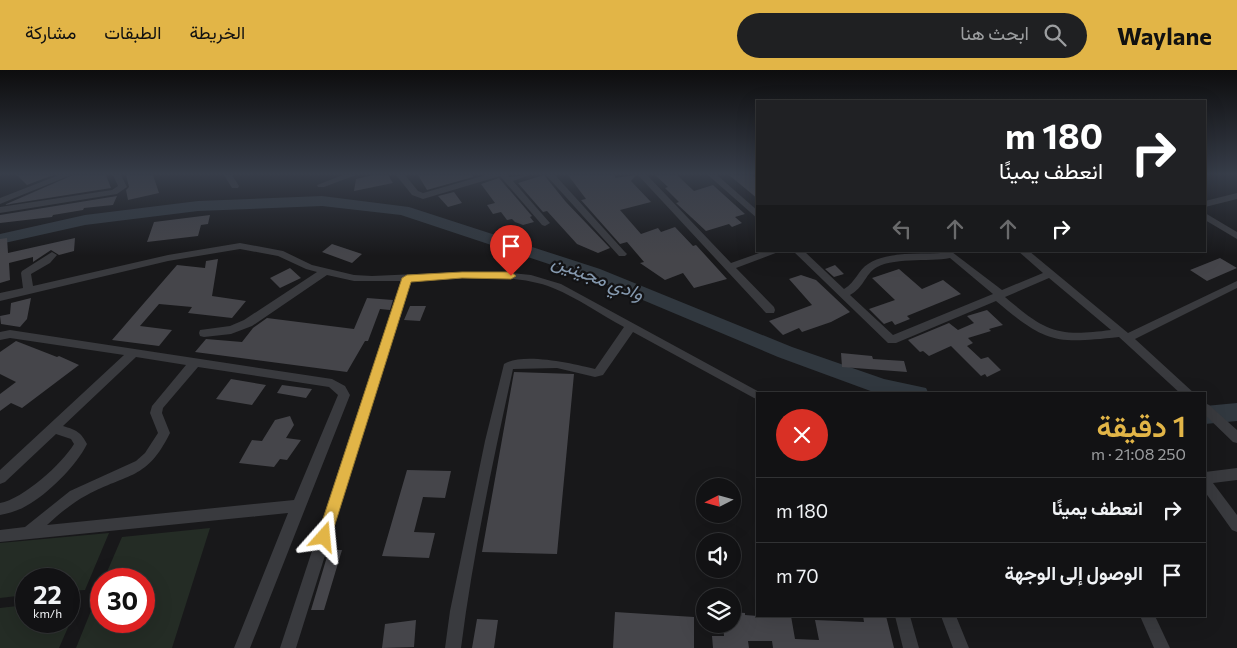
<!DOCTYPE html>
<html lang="ar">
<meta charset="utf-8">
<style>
body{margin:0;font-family:Commissioner,Vazirmatn,sans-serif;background:#1f2022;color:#f1f3f6;direction:rtl;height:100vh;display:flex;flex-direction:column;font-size:19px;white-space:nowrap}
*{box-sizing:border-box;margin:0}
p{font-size:16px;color:#9c9ea0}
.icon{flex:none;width:28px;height:28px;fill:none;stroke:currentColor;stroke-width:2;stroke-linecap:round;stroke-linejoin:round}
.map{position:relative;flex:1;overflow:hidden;direction:ltr}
.sheet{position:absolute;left:756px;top:322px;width:450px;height:225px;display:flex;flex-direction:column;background:#121214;border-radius:0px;box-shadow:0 5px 20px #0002,0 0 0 1px #313234;direction:rtl}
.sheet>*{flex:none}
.top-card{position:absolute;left:756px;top:30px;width:450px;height:152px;border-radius:0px;box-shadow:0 5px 20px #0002,0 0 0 1px #313234;direction:rtl;background:#202124;color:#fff;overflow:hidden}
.needle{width:32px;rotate:264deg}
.fabs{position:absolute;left:696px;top:408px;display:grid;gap:10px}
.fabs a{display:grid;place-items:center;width:45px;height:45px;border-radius:50%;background:#121214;box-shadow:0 5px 20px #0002,0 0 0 1px #313234;font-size:25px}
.speed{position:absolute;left:15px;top:498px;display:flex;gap:10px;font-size:25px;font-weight:700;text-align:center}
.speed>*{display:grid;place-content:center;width:65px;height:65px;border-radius:50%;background:#121214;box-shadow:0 5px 20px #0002,0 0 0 1px #313234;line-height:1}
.speed small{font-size:12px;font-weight:400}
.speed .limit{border:8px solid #d22;background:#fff;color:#111}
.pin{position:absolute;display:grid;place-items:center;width:42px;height:42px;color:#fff;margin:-51px -21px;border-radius:50% 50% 50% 0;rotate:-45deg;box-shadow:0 0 5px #0007}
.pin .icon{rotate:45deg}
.me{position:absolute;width:55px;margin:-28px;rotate:18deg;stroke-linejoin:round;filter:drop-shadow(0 0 4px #0008)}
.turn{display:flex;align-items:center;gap:18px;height:105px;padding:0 20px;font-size:22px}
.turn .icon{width:65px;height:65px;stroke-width:2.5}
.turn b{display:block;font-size:35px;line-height:42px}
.lanes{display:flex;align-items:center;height:48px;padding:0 20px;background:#0003;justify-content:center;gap:25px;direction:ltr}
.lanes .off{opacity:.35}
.round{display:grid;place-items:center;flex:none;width:52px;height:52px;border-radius:26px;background:#1f2022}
.head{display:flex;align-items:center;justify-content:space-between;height:85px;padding:0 20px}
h1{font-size:30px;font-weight:600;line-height:38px;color:#e2b547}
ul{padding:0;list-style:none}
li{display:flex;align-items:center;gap:15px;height:65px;padding:0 20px;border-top:1px solid #313234}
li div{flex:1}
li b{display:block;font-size:19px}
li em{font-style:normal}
header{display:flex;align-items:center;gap:30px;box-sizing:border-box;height:70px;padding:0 25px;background:#e2b547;color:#111}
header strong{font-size:24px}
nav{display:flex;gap:28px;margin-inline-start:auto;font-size:18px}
.search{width:350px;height:45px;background:#1f2022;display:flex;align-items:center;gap:12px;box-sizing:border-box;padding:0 18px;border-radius:28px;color:#9c9ea0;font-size:19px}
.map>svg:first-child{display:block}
</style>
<header>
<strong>Waylane</strong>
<div class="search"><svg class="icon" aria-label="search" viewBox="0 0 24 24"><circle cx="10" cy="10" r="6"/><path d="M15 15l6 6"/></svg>ابحث هنا</div>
<nav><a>الخريطة</a><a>الطبقات</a><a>مشاركة</a></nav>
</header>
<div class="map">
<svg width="1237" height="578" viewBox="0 0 1237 578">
<rect width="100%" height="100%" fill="#18181a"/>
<!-- green -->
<path fill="#242c25" d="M210 458 172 578H76L101 516V551H144V509H104L122 467Z
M109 463 85 520 69 521V509H26V525L0 528V473Z
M80 530 59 578H0V538L26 535V551H69V531Z"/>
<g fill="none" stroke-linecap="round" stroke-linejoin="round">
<!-- river -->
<path fill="#31383f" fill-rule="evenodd" d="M322 126 409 137 600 199 792 277 884 309 926 318 929 324 876 323 778 287 588 207 401 145 322 136 198 141 85 155 0 174V164L85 145 198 131Z
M1237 333V351L1205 354V336Z"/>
</g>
<!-- building -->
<path fill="#45454a" d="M17 105H53L27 115Z
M73 105H106L111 118 4 135Z
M126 105H153L159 123 128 130 126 120 129 117Z
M374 105H388L393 113 354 121 356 109Z
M418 105H473V107L427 120Z
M544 105 566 132 610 178 598 183 577 174 547 141 543 142 518 113Z
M568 105H615V108L636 105 631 111 651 132 620 140 641 164 658 158 661 162 675 157 693 176 696 175 727 209 694 218 683 203 665 210 640 193 644 192 627 172 620 174 581 130 586 129Z
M655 105H677L694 121 713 115 745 144 735 147 742 153 732 157 729 154 706 161 676 133 679 132 665 118 668 117Z
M729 105H752L758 110V129Z
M499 108 532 146 530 147 534 152 523 155 515 152 512 149 507 150 501 142 493 144 487 135 495 133 481 114Z
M454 122 462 133 448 137 438 126Z
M117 126 113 135 84 138 83 140 53 145 52 147 0 153V145Z
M210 145 208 154 201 155 198 166 147 172 154 152Z
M7 168 8 183 75 168 74 181 59 185 51 180 33 192V187L9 193 10 210 0 213V169Z
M332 174 362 184 352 193 322 182Z
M1220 188 1237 198 1207 211 1190 200Z
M218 189 212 226 246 231 232 248 188 243 192 237 159 234 140 256 172 260 159 276 112 270 177 195 205 198 206 191Z
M835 195 844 204 834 207 825 199Z
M290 198 301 208 280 218 270 208Z
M899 199 922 219 943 210 961 224 907 246 910 249 895 255 892 251 884 254 869 239 895 230 872 208Z
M801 205 816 210 850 242 831 252 802 262 799 258 783 265 769 251 812 235 789 209Z
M31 228 27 249 20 257 1 254 0 246 10 244 11 233Z
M367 228 393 230 390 240 380 239 368 271H365L347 302 195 282 206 269 242 272 253 258 267 248 354 259Z
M410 236H426L420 251 404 250Z
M987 240 1003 255 989 259 991 261 968 268 973 273 967 276 981 289 988 287 1001 300 987 307 985 304 981 306 951 276 929 286 923 281 920 282 908 270 949 253 958 260 974 253 967 246Z
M16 271 57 287 59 286 79 295 22 338 11 333 0 341V324L16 312 0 304V282Z
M841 283 872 286 873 289 904 291 907 302 842 297Z
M514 302 574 304 557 484 482 482Z
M231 309 266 315 252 335 216 329Z
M282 315 312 319 306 328 277 323Z
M290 346 294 355 286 368 301 370 287 390 280 389 274 397 239 393 252 370 262 371 275 350Z
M407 400 451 401 445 428 423 427 414 462 435 463 429 488 382 486Z
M329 480H342L324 540H311Z
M615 542 694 547V578H613Z
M732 542 745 543V545L758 546H791L795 569 819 570 815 550 864 552 863 546H886L894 578H773L772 571H748L749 578H713L712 566H724L723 554H732Z
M477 549 498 550 494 578H472Z
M416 550 414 577 382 578 385 554Z"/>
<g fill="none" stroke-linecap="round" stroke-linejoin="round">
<!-- minor -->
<path fill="#393a3e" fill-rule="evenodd" d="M59 105H71L0 134V128Z
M113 105H121L127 117 117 124 0 143V137L112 120 118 116Z
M224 105H232L239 116 238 118H232Z
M343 105H356L324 117H318L317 115Z
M396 105H405L418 121 423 123 486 105H508L509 107 529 105 513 111 550 153 545 156 542 155 500 106 423 129 412 125Z
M546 105H555L625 182 627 184 625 186H619Z
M638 105H647L731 193 765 181H781L736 198 774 237 775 240 774 243H766Z
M708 105H717L758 141V149Z
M1237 123V129L1205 137V131Z
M1205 143 1237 162V169L1205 150Z
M240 173 283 181 312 195 354 205 372 206 461 202 511 203 531 205 561 214 763 324H758V329L754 328 633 262 603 305 595 307 557 298 513 299C493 391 473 484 461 578H445L450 541 485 371 504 294C523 282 574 294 595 299L624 257C601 245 578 228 553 218 514 202 453 209 411 211L296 578H280L401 211H354L327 205 252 256 231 264 204 267 200 266 199 263 200 260 230 256 244 250 317 202 306 199 278 186 240 179 168 191 0 231V223L23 218 21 203 22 201 52 182 57 185 50 193 31 204 33 216 168 185Z
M793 181H804L844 219C856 212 858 200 868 194 891 179 926 186 952 182L1002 220 1043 203 1018 181H1029L1128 263 1237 211V218L1135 269 1195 324H1181L1119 267C1054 274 1046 273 996 231L896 273H888ZM950 188 993 224 893 265 850 225C864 217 864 207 874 199 890 187 929 192 950 188ZM1049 208 1111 260C1057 267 1046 262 1005 227Z
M10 260 332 309 345 316 350 325 250 578H234L288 443 0 472V460L25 457 70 421 136 391 145 383 158 363 150 343 152 336 186 295 136 287 63 356C76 360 81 362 87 374 77 395 47 425 26 436 18 441 9 443 0 445V433C23 429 62 394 74 374L71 369 56 364 5 412 0 414V400L124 285 10 268 0 270V262ZM198 297 329 317 338 325 294 430 47 455C59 444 72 433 87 425 128 403 147 410 170 363L162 343 163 338Z
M1205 333 1209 335 1237 360V373L1233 372 1205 345Z
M1237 398V410L1213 413 1237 445V462L1232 460 1205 422V402Z
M895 546H910L919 578H903Z
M941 546H956L969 578H953Z
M1140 546H1155L1170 578H1154Z"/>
</g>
<!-- sky -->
<linearGradient id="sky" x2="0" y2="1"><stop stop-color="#0d0d0e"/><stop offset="0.56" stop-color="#373d49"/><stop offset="1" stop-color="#373d49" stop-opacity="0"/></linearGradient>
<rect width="1237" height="186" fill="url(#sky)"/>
<!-- route -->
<path fill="#e2b547" stroke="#93762e" d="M462 202H511L516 206 511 209 462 208 411 212 331 467 329 472 324 474 319 472 317 467 402 208 407 205Z"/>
<g text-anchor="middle" stroke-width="4.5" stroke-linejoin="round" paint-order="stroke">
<!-- water labels -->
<g font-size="19" font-style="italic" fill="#869ab0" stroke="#131315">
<text transform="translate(598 207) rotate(21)" y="7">وادي مجينين</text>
</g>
</g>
</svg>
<div class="fabs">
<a><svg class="needle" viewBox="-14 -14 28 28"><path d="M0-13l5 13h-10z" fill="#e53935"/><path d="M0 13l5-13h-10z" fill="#9c9ea0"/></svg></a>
<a><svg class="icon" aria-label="sound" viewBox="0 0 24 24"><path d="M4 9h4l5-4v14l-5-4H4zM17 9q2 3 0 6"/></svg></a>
<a><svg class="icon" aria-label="layers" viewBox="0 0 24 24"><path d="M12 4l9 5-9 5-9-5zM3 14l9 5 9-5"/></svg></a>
</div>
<div class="speed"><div>22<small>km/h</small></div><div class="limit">30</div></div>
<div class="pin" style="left:511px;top:206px;background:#d93025"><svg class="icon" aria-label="arrive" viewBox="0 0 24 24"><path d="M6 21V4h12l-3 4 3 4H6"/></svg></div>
<svg class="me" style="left:324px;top:467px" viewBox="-20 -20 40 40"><path d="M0-17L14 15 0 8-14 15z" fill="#e2b547" stroke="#fff" stroke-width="4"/></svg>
<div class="top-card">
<div class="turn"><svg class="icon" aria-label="right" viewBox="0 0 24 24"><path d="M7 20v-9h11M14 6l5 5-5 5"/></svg><div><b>180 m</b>انعطف يمينًا</div></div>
<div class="lanes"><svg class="icon off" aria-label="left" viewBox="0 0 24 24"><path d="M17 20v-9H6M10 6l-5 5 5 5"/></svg><svg class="icon off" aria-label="ahead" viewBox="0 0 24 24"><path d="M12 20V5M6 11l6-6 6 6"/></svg><svg class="icon off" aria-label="ahead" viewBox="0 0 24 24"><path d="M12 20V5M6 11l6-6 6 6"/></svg><svg class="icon" aria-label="right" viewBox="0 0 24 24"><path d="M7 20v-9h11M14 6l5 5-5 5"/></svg></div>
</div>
<section class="sheet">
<div class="head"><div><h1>1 دقيقة</h1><p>250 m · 21:08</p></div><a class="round" style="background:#d93025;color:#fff"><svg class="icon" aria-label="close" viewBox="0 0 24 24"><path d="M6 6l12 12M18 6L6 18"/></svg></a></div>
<ul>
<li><svg class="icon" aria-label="right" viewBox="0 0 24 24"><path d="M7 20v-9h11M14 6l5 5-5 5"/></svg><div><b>انعطف يمينًا</b></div><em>180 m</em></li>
<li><svg class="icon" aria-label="arrive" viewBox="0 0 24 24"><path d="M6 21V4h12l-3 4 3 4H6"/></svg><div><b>الوصول إلى الوجهة</b></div><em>70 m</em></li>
</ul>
</section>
</div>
